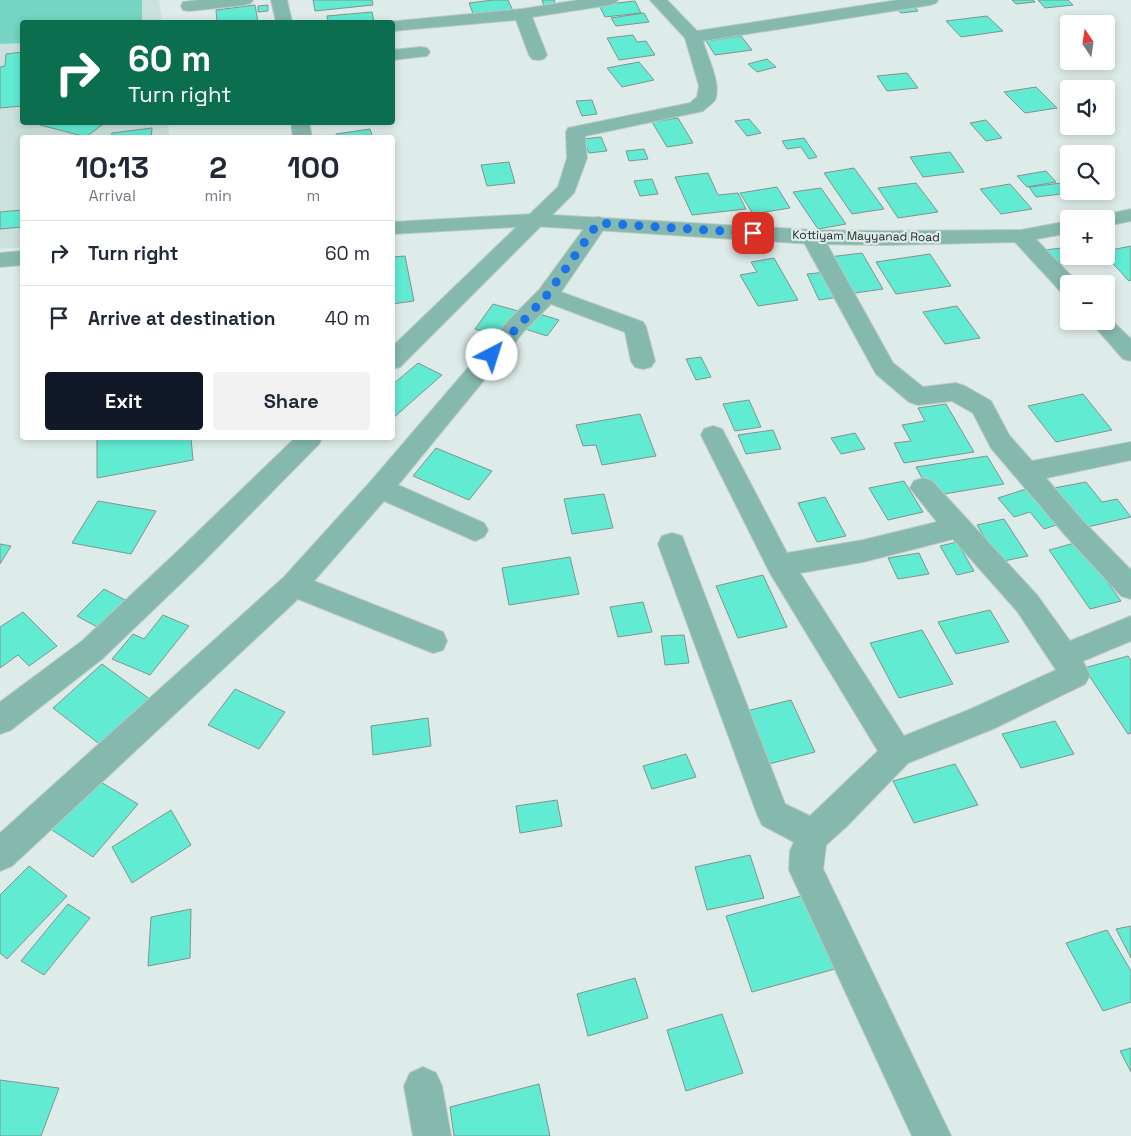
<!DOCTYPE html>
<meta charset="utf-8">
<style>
body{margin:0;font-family:"Space Grotesk",sans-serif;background:#f2f2f3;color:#1f2937;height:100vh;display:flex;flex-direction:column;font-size:19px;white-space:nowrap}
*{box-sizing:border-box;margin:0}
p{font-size:16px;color:#747a83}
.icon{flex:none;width:28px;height:28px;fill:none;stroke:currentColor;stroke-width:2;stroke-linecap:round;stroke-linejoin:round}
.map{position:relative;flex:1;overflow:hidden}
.drawer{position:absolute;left:20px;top:135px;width:375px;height:305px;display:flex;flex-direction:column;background:#fff;border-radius:5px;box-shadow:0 2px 8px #0003}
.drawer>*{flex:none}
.top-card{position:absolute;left:20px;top:20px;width:375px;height:105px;border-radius:5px;box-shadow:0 2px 8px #0003;background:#0b6e4f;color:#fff;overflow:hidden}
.needle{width:32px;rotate:347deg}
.controls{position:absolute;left:1060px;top:15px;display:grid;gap:10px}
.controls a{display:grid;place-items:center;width:55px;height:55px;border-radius:5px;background:#fff;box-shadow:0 2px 8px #0003;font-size:25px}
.pin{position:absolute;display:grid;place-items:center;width:42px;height:42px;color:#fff;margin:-21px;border-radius:10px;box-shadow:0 2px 8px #0006}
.me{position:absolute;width:55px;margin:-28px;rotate:40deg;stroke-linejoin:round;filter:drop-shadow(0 0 4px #0008)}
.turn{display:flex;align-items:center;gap:18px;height:105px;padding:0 25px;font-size:22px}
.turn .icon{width:65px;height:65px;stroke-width:2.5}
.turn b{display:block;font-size:35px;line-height:42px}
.eta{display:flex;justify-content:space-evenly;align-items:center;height:85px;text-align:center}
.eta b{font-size:30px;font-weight:700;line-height:35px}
.action{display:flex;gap:10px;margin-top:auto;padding:10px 25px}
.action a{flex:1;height:58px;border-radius:5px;background:#111827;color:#fff;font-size:20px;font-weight:700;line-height:58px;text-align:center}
.action a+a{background:#f2f2f3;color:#1f2937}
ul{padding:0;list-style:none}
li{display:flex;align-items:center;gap:15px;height:65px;padding:0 25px;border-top:1px solid #e0e1e3}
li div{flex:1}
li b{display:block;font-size:19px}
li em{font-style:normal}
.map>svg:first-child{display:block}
</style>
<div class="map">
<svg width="1131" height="1136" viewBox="0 0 1131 1136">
<rect width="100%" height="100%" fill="#deece9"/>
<!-- built -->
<path fill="#cae1dc" d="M0 0H159L162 22H22V122L168 123 169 137 22 138V247L0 249Z"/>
<!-- green -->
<path fill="#75d5c2" d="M0 0H142V22H22V43L0 44Z"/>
<!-- building -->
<path fill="#61ebd3" stroke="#85928f" d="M313 0H372L373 5 315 11Z
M493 0H508L513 11 474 16 469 3Z
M542 0H554L556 5 544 6Z
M1012 0H1033L1035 2 1016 4Z
M1038 0H1068L1073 5 1045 8Z
M635 1 641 13 605 17 599 5Z
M255 5 258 22H217L216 10Z
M268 5V11L258 12V6Z
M914 6 918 11 901 13 897 9Z
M372 12 374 22H328L327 16Z
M644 13 649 22 616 26 611 18Z
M987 16 1003 31 961 37 946 21Z
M633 35 637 42 646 41 655 55 619 60 607 38Z
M741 36 752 50 715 55 706 41Z
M22 52V106L0 108V67L5 66 6 54Z
M767 59 776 67 757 72 748 64Z
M639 62 654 80 622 87 607 68Z
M907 73 918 88 887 91 877 76Z
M1036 87 1057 108 1025 113 1004 92Z
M592 100 597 114 582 116 576 101Z
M678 118 693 143 667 147 652 122Z
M749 119 761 133 747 136 735 121Z
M986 120 1002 138 986 141 970 123Z
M44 122H106L86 137 40 125Z
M152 128 151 138H111L112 133Z
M370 129 373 138H337L336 134Z
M601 137 607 151 589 153 583 139Z
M804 138 817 157 809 159 801 147 787 149 782 141Z
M644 149 648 159 629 161 626 151Z
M950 152 964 172 923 177 910 157Z
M509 162 515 183 487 186 481 165Z
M854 168 884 209 852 214 824 173Z
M1046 171 1056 182 1027 187 1017 176Z
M708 173 718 195 738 193 746 209 692 215 675 177Z
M652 179 658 194 640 196 634 181Z
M916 183 938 212 898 218 878 188Z
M1061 183 1070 193 1036 197 1029 187Z
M1010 184 1032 209 1001 214 980 189Z
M777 187 790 208 753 214 740 193Z
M821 188 846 224 818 229 793 192Z
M22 210V227L0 229V212Z
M1131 246V280L1129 281 1106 256V251Z
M1069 247V256L1089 257 1054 262 1045 250Z
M862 253 883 289 848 294 829 257Z
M930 254 951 286 896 294 876 262Z
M405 256 414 301 392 304V257Z
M774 258 798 300 758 306 740 275 757 272 751 262Z
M827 272 839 297 819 300 807 274Z
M493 304 518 311 500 336 475 329Z
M957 306 980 338 945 344 923 312Z
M536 313 559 320 547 336 525 329Z
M701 357 711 377 696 380 686 359Z
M418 363 442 375 392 419V385Z
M1083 394 1112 430 1056 442 1028 406Z
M749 400 761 427 735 431 723 404Z
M946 404 974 452 904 463 894 443 911 441 902 425 925 421 918 408Z
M640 414 656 456 602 465 596 445 583 446 576 425Z
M773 430 781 449 746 454 738 435Z
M855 433 865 449 841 454 831 438Z
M97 438H191L193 460 97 478Z
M436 448 492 471 469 500 413 476Z
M987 456 1004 484 932 496 916 467Z
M904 481 923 512 888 520 869 488Z
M1086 482 1102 502 1117 499 1131 517 1083 528 1054 488Z
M1029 488 1059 524 1044 529 1030 512 1014 517 998 498Z
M604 494 613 528 572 534 564 499Z
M825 497 846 536 817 542 798 503Z
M98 501 156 511 131 554 72 543Z
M1004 519 1028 556 999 562 977 525Z
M957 542 974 571 957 575 940 546Z
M1078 542 1121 601 1090 609 1049 550Z
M0 544 11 546 0 564Z
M919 553 929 574 898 579 888 558Z
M570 557 579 594 509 605 502 568Z
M763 575 787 627 738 638 716 586Z
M104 589 127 601 101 629 77 616Z
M643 602 652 632 618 637 610 607Z
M990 610 1009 642 956 654 938 622Z
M23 612 57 646 29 666 18 655 0 668V627Z
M163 615 189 626 150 675 112 659 133 634 144 639Z
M922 630 953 684 899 698 870 643Z
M684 635 689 663 665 665 661 636Z
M1128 656 1131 660V733L1128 734 1084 668Z
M102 664 151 700 102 746 53 708Z
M235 689 285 712 259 749 208 725Z
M791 700 815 752 765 765 742 712Z
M428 718 431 746 373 755 371 726Z
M1055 721 1074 754 1021 768 1002 734Z
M686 754 696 777 652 789 643 766Z
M955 764 978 805 914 823 893 781Z
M94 778 138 804 93 857 49 828Z
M557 800 562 826 520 833 516 806Z
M171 810 191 845 132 883 112 847Z
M750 855 764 898 707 910 695 867Z
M29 866 67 896 7 959 0 953V895Z
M812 893 842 967 752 992 726 916Z
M68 904 90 918 44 975 21 961Z
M191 909 190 958 148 966 151 917Z
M1131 926V958L1116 929Z
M1107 930 1131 971V1002L1103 1011 1066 943Z
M635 978 648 1018 588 1036 577 994Z
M722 1014 743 1073 686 1091 667 1030Z
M1131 1048V1072L1120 1051Z
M0 1080 59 1088 41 1136H0Z
M539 1084 550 1136H454L450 1107Z"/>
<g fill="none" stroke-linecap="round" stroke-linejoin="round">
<defs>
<path id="minor" d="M199 0H253L251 3 245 5 189 11 183 10 181 6 183 2Z
M579 0H618L616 3 610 5 532 17 547 55 544 59 538 60 532 59 529 55 516 20 392 31V22H386L522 9Z
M650 0H667L697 31 898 0H938L936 3 930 5 703 41C707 56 722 85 715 100 712 104 706 108 703 111L585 136 587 158 574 193 400 367 392 369V347L558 187 567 158 566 132 568 128 690 103 697 97 699 86 685 38Z
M421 47 427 48 430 52 427 56 392 60V50Z
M598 217 605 219 608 223 561 292 643 322 646 327 655 361 651 367 643 369 635 367 631 361 625 332 551 304 525 330 398 485 484 523 488 530 484 537 475 541 466 537 384 501 314 581 443 632 447 641 443 650 433 653 298 599 12 866 0 871V833L284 577 371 481 509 320 539 290 591 219Z
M812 230 819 232 823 237 893 363 923 387 956 383 965 386 991 401 1009 435 1032 461 1131 442V460L1046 478 1083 521 1131 570V599L1121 596 1065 535 991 448 973 413 952 401 918 405 909 402 876 374 801 237 805 232Z
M1021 230 1028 231 1077 282 1078 284H1069V294L1061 292 1014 241 1010 236 1014 231Z
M1106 315 1131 339V361L1123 359 1090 321H1106Z
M713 426 722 429 787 553 863 540 937 522 910 488 914 481 923 478 932 481 1037 595 1070 641 1131 616V641L1083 661 1090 675 1085 684 993 729 908 763 847 826 826 845 823 869 951 1136H912L789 870 790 851 794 842 762 825 757 814 658 544 662 536 672 533 682 536 785 804 810 816 878 751 770 573 701 435 704 429ZM953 539 1017 611 1056 670 971 709 904 736 800 573 863 562Z
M295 438H322L319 444 201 564 102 659 11 730 0 734V702L82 641 181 548Z
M423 1067 436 1073 442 1086 451 1136H413L404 1086 410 1073Z"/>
<path id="tertiary" d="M271 0H287L292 22H276Z
M291 122H309L312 138H293Z
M1131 209V221L1106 226V219H1096L1099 216Z
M534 214 812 230 886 231 1021 230 1069 221V233L1021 242 886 245 812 244 534 226 392 234V222Z
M22 251V265L0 267V253Z"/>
</defs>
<!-- minor casing -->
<use href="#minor" stroke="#bcc8c5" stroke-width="2"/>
<!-- tertiary casing -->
<use href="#tertiary" stroke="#bcc8c5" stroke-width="2"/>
<!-- minor -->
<use href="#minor" fill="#86b9ae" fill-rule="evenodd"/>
<!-- tertiary -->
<use href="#tertiary" fill="#86b9ae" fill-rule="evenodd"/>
</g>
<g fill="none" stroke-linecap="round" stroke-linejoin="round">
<!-- route -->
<path stroke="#1a73e8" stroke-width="9" stroke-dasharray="0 16.2" d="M492 355 547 295 598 223 753 233"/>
</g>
<g text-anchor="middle" stroke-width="4.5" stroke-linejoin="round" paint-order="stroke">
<!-- far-street labels -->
<g font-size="12" fill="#1f2423" stroke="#deece9">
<text transform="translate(866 236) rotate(1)" y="4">Kottiyam Mayyanad Road</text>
</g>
</g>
</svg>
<div class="controls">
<a><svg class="needle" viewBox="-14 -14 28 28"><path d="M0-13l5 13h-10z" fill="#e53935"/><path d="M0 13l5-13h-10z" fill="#747a83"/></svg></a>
<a><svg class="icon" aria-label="sound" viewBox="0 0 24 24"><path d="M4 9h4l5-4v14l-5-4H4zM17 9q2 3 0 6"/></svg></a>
<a><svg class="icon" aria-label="search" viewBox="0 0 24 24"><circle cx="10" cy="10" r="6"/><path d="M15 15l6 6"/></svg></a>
<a>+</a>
<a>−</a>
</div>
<div class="pin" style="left:753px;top:233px;background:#d93025"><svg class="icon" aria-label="arrive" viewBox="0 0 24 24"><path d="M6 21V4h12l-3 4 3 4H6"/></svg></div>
<svg class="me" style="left:492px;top:355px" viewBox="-20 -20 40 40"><circle r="19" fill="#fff"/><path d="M0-13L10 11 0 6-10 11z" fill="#1a73e8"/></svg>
<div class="top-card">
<div class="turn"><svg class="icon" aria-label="right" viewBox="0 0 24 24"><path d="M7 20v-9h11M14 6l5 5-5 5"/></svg><div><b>60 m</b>Turn right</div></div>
</div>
<section class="drawer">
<div class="eta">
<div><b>10:13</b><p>Arrival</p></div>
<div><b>2</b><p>min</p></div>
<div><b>100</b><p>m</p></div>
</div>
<ul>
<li><svg class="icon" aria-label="right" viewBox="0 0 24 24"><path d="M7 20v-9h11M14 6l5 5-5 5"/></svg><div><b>Turn right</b></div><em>60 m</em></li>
<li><svg class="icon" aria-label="arrive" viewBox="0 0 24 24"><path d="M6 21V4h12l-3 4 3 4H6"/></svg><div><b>Arrive at destination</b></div><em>40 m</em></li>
</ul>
<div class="action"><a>Exit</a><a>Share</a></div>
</section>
</div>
